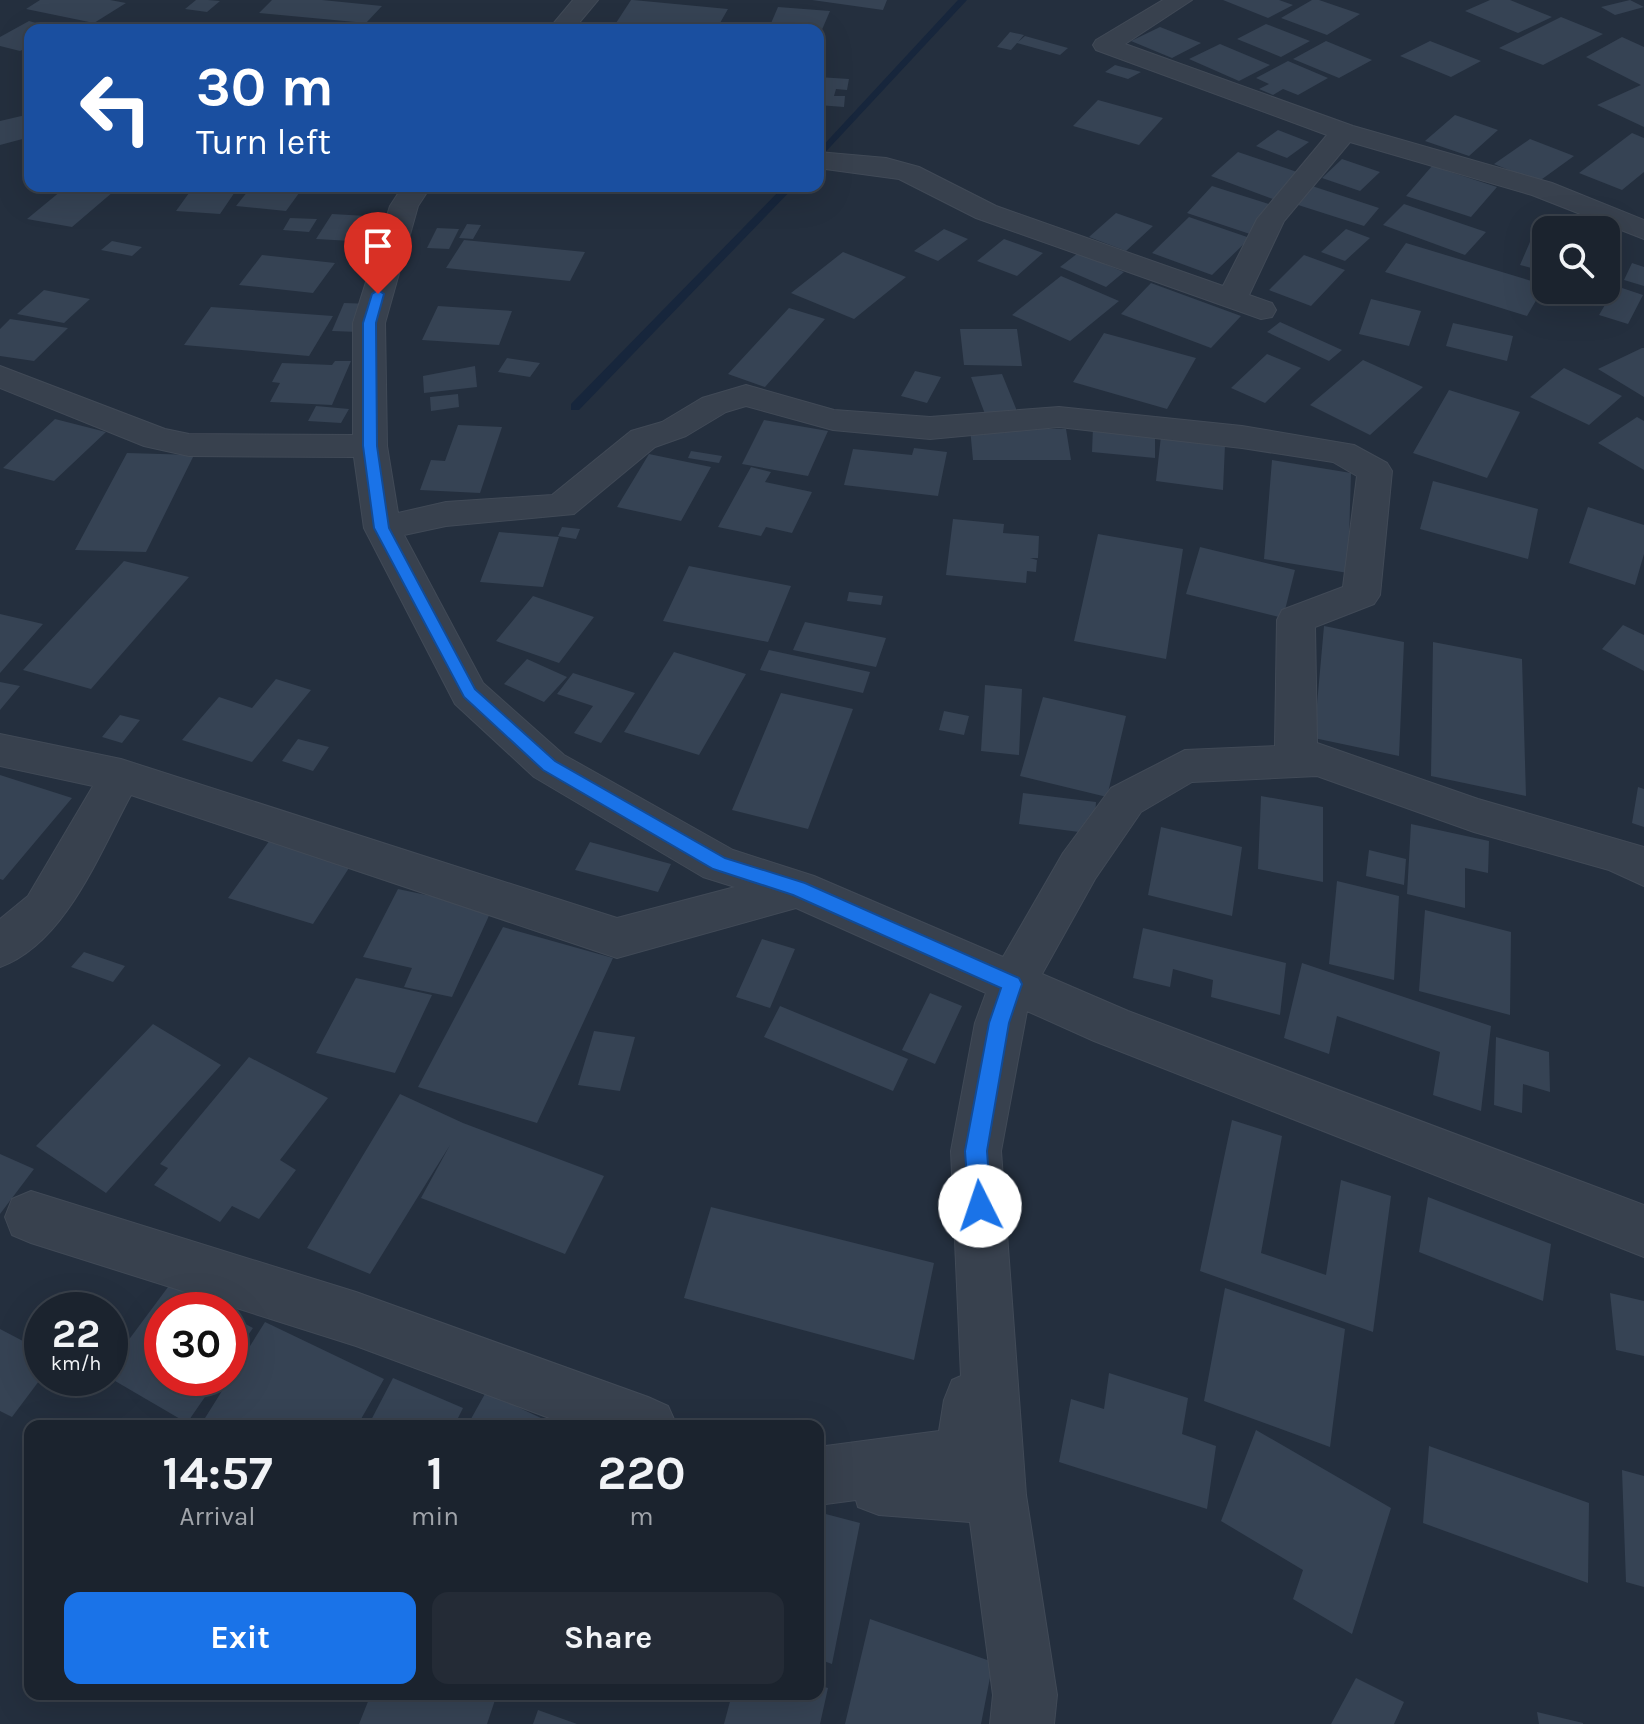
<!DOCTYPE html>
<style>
body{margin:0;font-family:Karla,sans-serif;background:#242b36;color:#f1f3f6;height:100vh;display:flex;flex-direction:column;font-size:30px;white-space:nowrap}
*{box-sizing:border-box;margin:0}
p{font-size:26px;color:#a0a4aa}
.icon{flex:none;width:44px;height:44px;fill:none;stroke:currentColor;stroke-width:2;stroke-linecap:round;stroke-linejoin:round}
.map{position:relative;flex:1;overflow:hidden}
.sheet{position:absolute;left:24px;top:1420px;width:800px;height:280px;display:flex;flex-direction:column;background:#1b232e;border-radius:16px;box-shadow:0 8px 32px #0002,0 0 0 2px #39404a}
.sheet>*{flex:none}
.top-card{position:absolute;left:24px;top:24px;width:800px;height:168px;border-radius:16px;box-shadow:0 8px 32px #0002,0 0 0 2px #39404a;background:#1a4fa0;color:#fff;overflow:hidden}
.buttons{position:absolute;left:1532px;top:216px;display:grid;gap:16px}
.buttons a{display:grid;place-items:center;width:88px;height:88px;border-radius:16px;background:#1b232e;box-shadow:0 8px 32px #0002,0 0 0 2px #39404a;font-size:40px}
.speed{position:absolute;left:24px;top:1292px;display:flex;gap:16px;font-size:40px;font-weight:700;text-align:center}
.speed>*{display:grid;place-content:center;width:104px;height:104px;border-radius:50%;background:#1b232e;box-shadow:0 8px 32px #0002,0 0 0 2px #39404a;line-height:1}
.speed small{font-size:20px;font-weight:400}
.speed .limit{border:12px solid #d22;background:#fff;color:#111}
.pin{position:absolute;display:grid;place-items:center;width:68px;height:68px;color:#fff;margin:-82px -34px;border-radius:50% 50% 50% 0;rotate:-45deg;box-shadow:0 0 8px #0007}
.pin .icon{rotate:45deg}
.me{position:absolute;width:88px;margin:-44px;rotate:356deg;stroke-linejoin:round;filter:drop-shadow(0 0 6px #0008)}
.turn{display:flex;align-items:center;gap:28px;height:168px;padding:0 40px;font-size:36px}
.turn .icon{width:104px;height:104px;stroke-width:2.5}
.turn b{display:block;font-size:56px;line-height:68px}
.eta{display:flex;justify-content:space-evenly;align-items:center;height:136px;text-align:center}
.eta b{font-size:48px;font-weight:700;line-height:56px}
.action{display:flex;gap:16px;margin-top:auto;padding:16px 40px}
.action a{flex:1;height:92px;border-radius:16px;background:#1a73e8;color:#fff;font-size:32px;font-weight:700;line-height:92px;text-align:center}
.action a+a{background:#242b36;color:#f1f3f6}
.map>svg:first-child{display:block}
</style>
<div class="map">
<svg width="1644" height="1724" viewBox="0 0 1644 1724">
<rect width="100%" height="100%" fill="#242f3e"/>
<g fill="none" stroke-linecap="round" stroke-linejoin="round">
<!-- stream -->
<path fill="#17263c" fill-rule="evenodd" d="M958 0H967L818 160V151Z
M784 186H795L579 410H571V404Z"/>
</g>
<!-- building -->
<path fill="#364354" d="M40 0H110L126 3 94 23 26 9Z
M196 0H208L220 1 207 12 185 9Z
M272 0H322L382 6 366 23 259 13Z
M631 0H633L728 9 716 30 616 23Z
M812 0H887L883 10Z
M1223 0H1279L1293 5 1268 18Z
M1312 0H1319L1360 14 1327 35 1281 18Z
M1490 0H1510L1552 17 1518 33 1465 11Z
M1630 0 1644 7 1615 15 1601 7Z
M778 7 830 11 821 32 769 28Z
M1561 17 1603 34 1543 65 1499 48Z
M29 21 61 30H30V46L20 51 0 46V37Z
M1266 24 1310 41 1281 57 1237 39Z
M234 25 232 30H189L191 26Z
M1160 27 1201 43 1172 58 1131 41Z
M1010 32 1024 35 1018 42 1025 36 1068 48 1060 55 1017 43 1011 50 997 47Z
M1622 37 1644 47V127L1597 105 1641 85 1586 57Z
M1326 41 1372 60 1339 78 1293 59Z
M1430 41 1481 61 1451 77 1400 56Z
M1220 44 1270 65 1239 81 1189 59Z
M1288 61 1328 78 1298 95 1283 89 1273 95 1259 89 1269 84 1256 78Z
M1115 65 1141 72 1128 79 1105 72Z
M818 77 849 79 847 90 836 89 834 96H845L844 107 818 105Z
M1098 100 1163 118 1139 145 1073 126Z
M30 114V137L0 145V121Z
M1455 115 1498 130 1469 156 1425 141Z
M1278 130 1309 142 1287 158 1256 146Z
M1632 133 1644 138V172L1622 190 1579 173Z
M1530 139 1574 156 1538 182 1494 164Z
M1238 152 1300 173 1273 199 1211 176Z
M1342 159 1380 172 1360 191 1322 178Z
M1432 166 1497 187 1471 217 1406 196Z
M67 186H120L72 227 27 219Z
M194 186H239L220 214 176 211Z
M252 186H268L302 189 286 211 236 206Z
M710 186H764L765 193 710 194Z
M1212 186 1275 206 1250 234 1187 213Z
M1312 186 1379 208 1364 226 1295 204Z
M1404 204 1486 232 1465 255 1383 225Z
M1116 213 1153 226 1126 251 1089 237Z
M332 214 384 217 369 242 316 239Z
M1189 217 1250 238 1212 275 1152 253Z
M290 218 317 219 309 232 283 230Z
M467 224 481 225 473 239 459 238Z
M437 228 459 229 449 249 427 248Z
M944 229 968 239 938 261 914 251Z
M1346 229 1370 238 1345 261 1321 252Z
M1533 235 1546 238V272L1520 265Z
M1004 239 1043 253 1017 276 977 261Z
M464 240 585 252 570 281 446 268Z
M112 241 142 247 132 256 101 250Z
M1406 243 1545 285 1527 316 1385 272Z
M354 245H381L378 253H351Z
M843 252 906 277 854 319 791 293Z
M1078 253 1124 272 1106 287 1060 267Z
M262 255 335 263 313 293 239 285Z
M1304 255 1345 270 1311 306 1269 290Z
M1632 263 1644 267V286L1624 280Z
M1061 276 1119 301 1070 341 1012 315Z
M1151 283 1241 316 1211 348 1121 314Z
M1616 286 1643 295 1628 324 1599 315Z
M44 290 90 299 64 323 17 314Z
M1371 299 1421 311 1409 346 1359 334Z
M344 303 371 304 359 332 332 331Z
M438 306 512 311 499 345 422 340Z
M211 307 333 316 309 356 184 345Z
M789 308 825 319 765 387 728 374Z
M10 319 68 328 34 361 0 356V329Z
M1280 322 1342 350 1329 361 1267 332Z
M1453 323 1513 336 1507 361 1446 346Z
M960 329H1017L1022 366 964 365Z
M1104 333 1196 358 1167 409 1073 382Z
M1642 348H1644V397L1598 369Z
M1267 354 1301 368 1265 403 1231 388Z
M507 358 540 363 530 377 498 372Z
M1363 360 1423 387 1370 435 1310 405Z
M335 361H351L332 405 270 402 280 383 272 382 282 363 332 365Z
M475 366 477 387 424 393 423 376Z
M1564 368 1622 396 1589 425 1530 397Z
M915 371 941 377 927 403 901 396Z
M1002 374 1017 411 985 414 971 377Z
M1449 390 1520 412 1487 478 1413 453Z
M458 394 459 407 431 411 430 397Z
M316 406 349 409 341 423 308 421Z
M1637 417 1644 421V470L1598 443Z
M55 419 106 432 54 481 3 468Z
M764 420 828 431 808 476 742 464Z
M458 425 502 427 480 493 420 490 431 460 445 461Z
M1093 427 1155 433V458L1092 452Z
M970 428 1066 429 1071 460H973Z
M1161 436 1225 445 1223 490 1156 481Z
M914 448 947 452 938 496 844 485 853 449 912 455Z
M691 451 722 456 719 463 688 458Z
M127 453 194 455 146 552 75 550Z
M649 454 711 467 681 521 617 507Z
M1272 460 1351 473 1348 573 1264 559Z
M751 467 771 472 765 482 812 492 792 533 766 527 761 536 718 527Z
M1433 481 1538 509 1528 559 1420 529Z
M1588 507 1644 525V554L1635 585 1569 563Z
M953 519 1004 524 1003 533 1039 536 1038 558H1030L1037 560 1036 572 1027 571 1026 583 946 575Z
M562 527 580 529 576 539 558 536Z
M499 532 559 537 543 587 480 582Z
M1098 534 1183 549 1166 659 1074 641Z
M1200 547 1295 570 1283 618 1186 594Z
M124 561 189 577 91 689 23 670Z
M689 566 791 586 768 642 663 621Z
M849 592 883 596 881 605 847 601Z
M533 596 594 617 559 663 496 641Z
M0 614 43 624 0 673Z
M805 622 886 638 876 667 793 650Z
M1623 625 1644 635V671L1602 649Z
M1324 626 1404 642 1399 756 1314 738Z
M1433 642 1522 659 1526 796 1431 776Z
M769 650 870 672 863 693 760 670Z
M674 652 746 674 699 755 624 732Z
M527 659 567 677 544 702 504 684Z
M573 673 635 693 601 743 574 733 593 706 557 694Z
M276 679 311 690 252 762 182 740 219 697 252 708Z
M0 682 20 686 0 710Z
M985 685 1022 689 1019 755 981 751Z
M781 693 853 709 808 829 732 810Z
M1043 697 1126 716 1107 797 1020 776Z
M944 711 969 716 964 735 939 730Z
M120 715 140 720 122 743 102 737Z
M298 739 329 747 313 771 282 761Z
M0 775 72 798 3 880 0 879Z
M1638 787 1644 789V827L1632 823Z
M1023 793 1096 802 1094 834 1019 824Z
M1261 796 1323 807V882L1258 869Z
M1411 824 1489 841 1488 873 1465 868V908L1407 894Z
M1161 827 1242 847 1232 916 1148 895Z
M275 833 356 857 313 924 228 898Z
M590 842 671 864 658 892 575 870Z
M1369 850 1406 859 1404 885 1366 876Z
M1337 881 1399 896 1394 980 1329 964Z
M398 889 492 909 452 997 404 987 412 968 363 957Z
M1425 910 1511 932 1510 1015 1419 991Z
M503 927 613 958 537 1123 418 1087Z
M1143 928 1286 963 1280 1015 1211 997 1213 980 1173 969 1170 987 1133 978Z
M762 939 795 949 770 1008 736 997Z
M84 952 125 966 113 982 71 967Z
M1302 963 1491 1026 1481 1111 1433 1095 1440 1052 1337 1016 1329 1054 1284 1038Z
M356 978 432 995 395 1073 316 1053Z
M930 993 962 1006 935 1064 902 1050Z
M780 1006 908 1059 893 1091 764 1037Z
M153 1024 221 1065 106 1193 36 1146Z
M594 1031 635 1037 620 1091 578 1085Z
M1496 1037 1549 1052 1550 1092 1523 1084 1522 1113 1494 1105Z
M249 1057 328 1098 280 1160 296 1170 259 1219 232 1206 220 1222 154 1185 168 1168 160 1164Z
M400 1094 463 1123 604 1176 565 1254 421 1198 450 1145 370 1274 307 1248Z
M1232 1120 1282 1136 1261 1253 1326 1275 1341 1180 1391 1196 1373 1332 1200 1271Z
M0 1154 34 1169 0 1214Z
M1428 1197 1551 1244 1543 1301 1419 1252Z
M711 1207 934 1263 914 1360 684 1298Z
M171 1283 220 1310H162V1378H218L187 1423 110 1378V1365Z
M1225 1288 1345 1329 1330 1447 1204 1401Z
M1610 1293 1644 1301V1356L1616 1350Z
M230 1316 253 1328 230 1361Z
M265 1322 384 1379 357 1426H200Z
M0 1329 42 1351V1377L12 1417 0 1411Z
M1109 1373 1188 1398 1182 1434 1216 1446 1207 1509 1059 1462 1071 1399 1104 1409Z
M393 1378 463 1408 454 1426H368Z
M486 1392 558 1426H467Z
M1256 1430 1391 1508 1352 1634 1293 1599 1303 1570 1221 1521Z
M1429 1446 1589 1503 1588 1583 1423 1523Z
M1622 1470 1644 1476V1587L1626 1582Z
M818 1512 860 1523 832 1664 818 1659Z
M870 1619 993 1662 981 1724H845Z
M1356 1678 1404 1702 1394 1724H1331Z
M818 1685 828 1688 820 1724H724L732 1694H818Z
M371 1694H497L487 1724H359Z
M538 1710 577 1724H533Z
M1537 1712 1583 1723V1724H1539Z"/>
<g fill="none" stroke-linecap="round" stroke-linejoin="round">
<defs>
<path id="minor" d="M573 0H598L573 30H548Z
M1163 0H1192L1125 44 1353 126 1552 183 1644 220V239L1532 195 1350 142 1284 221 1249 295 1272 303 1276 310 1272 317 1261 319 976 218 899 179 818 168V152L886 158 919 167 996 206 1223 286 1257 219 1327 135 1096 50 1093 45 1096 40Z
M403 186H431L418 206 385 323 387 446 398 513 446 502 552 495 631 431 662 422 702 398 746 385 834 410 930 417 1059 407 1242 426 1354 445 1387 463 1392 471 1380 595 1374 604 1315 627 1317 743 1478 799 1644 847V886L1609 870 1474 832 1317 776 1192 782 1141 812 1095 879 1042 974 1128 1011 1644 1205V1257L1094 1041 1027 1011 1001 1151 1026 1495 1057 1695 1054 1724H990L993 1695 970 1522 879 1515 858 1507 856 1500 818 1505V1447L939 1431 944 1400 952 1380 961 1376 951 1151 975 1023 986 993 796 908 617 958 131 795C100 852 65 944 0 967V919L28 896 93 786 0 766V734L121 759 617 918 735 887 703 877 534 777 455 704 364 528 354 457 189 456 144 446 0 388V366L165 429 189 434 353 435V323L390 206ZM746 406 833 430 930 439 1059 427 1242 448 1333 462 1357 476 1343 587 1282 610 1277 620 1275 746 1185 750 1111 788 1063 853 1003 957 814 876 733 850 564 755 483 683 404 535 446 526 574 514 655 447 686 436 726 412Z
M31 1191 356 1292 648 1397 668 1406 677 1426H571L356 1346 31 1243 12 1235 5 1217 12 1199Z"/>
</defs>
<!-- minor casing -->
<use href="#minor" stroke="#414a57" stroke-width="2"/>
<!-- minor -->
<use href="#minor" fill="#38414e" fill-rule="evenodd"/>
</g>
<!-- route -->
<path fill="#1a73e8" stroke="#114b97" stroke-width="2" d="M378 290 384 294 376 323 377 446 389 528 475 689 555 761 725 858 805 883 1019 978 1022 984 1009 1023 987 1151 991 1206 988 1214 980 1217 973 1214 969 1206 965 1151 989 1023 1001 988 793 895 713 869 543 770 464 697 374 528 363 446V323L372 294Z"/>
</svg>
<div class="buttons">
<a><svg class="icon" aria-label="search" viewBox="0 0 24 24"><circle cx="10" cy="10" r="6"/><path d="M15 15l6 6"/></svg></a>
</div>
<div class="speed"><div>22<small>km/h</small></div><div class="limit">30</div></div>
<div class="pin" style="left:378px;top:294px;background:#d93025"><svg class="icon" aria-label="arrive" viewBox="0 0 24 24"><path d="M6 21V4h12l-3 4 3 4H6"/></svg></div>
<svg class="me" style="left:980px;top:1206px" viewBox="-20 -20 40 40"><circle r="19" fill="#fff"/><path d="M0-13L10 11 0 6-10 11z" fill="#1a73e8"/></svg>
<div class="top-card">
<div class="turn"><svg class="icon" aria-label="left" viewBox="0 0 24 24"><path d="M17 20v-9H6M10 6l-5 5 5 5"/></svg><div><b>30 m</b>Turn left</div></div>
</div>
<section class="sheet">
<div class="eta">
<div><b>14:57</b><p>Arrival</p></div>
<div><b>1</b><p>min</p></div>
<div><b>220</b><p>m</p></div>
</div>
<div class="action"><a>Exit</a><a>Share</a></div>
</section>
</div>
